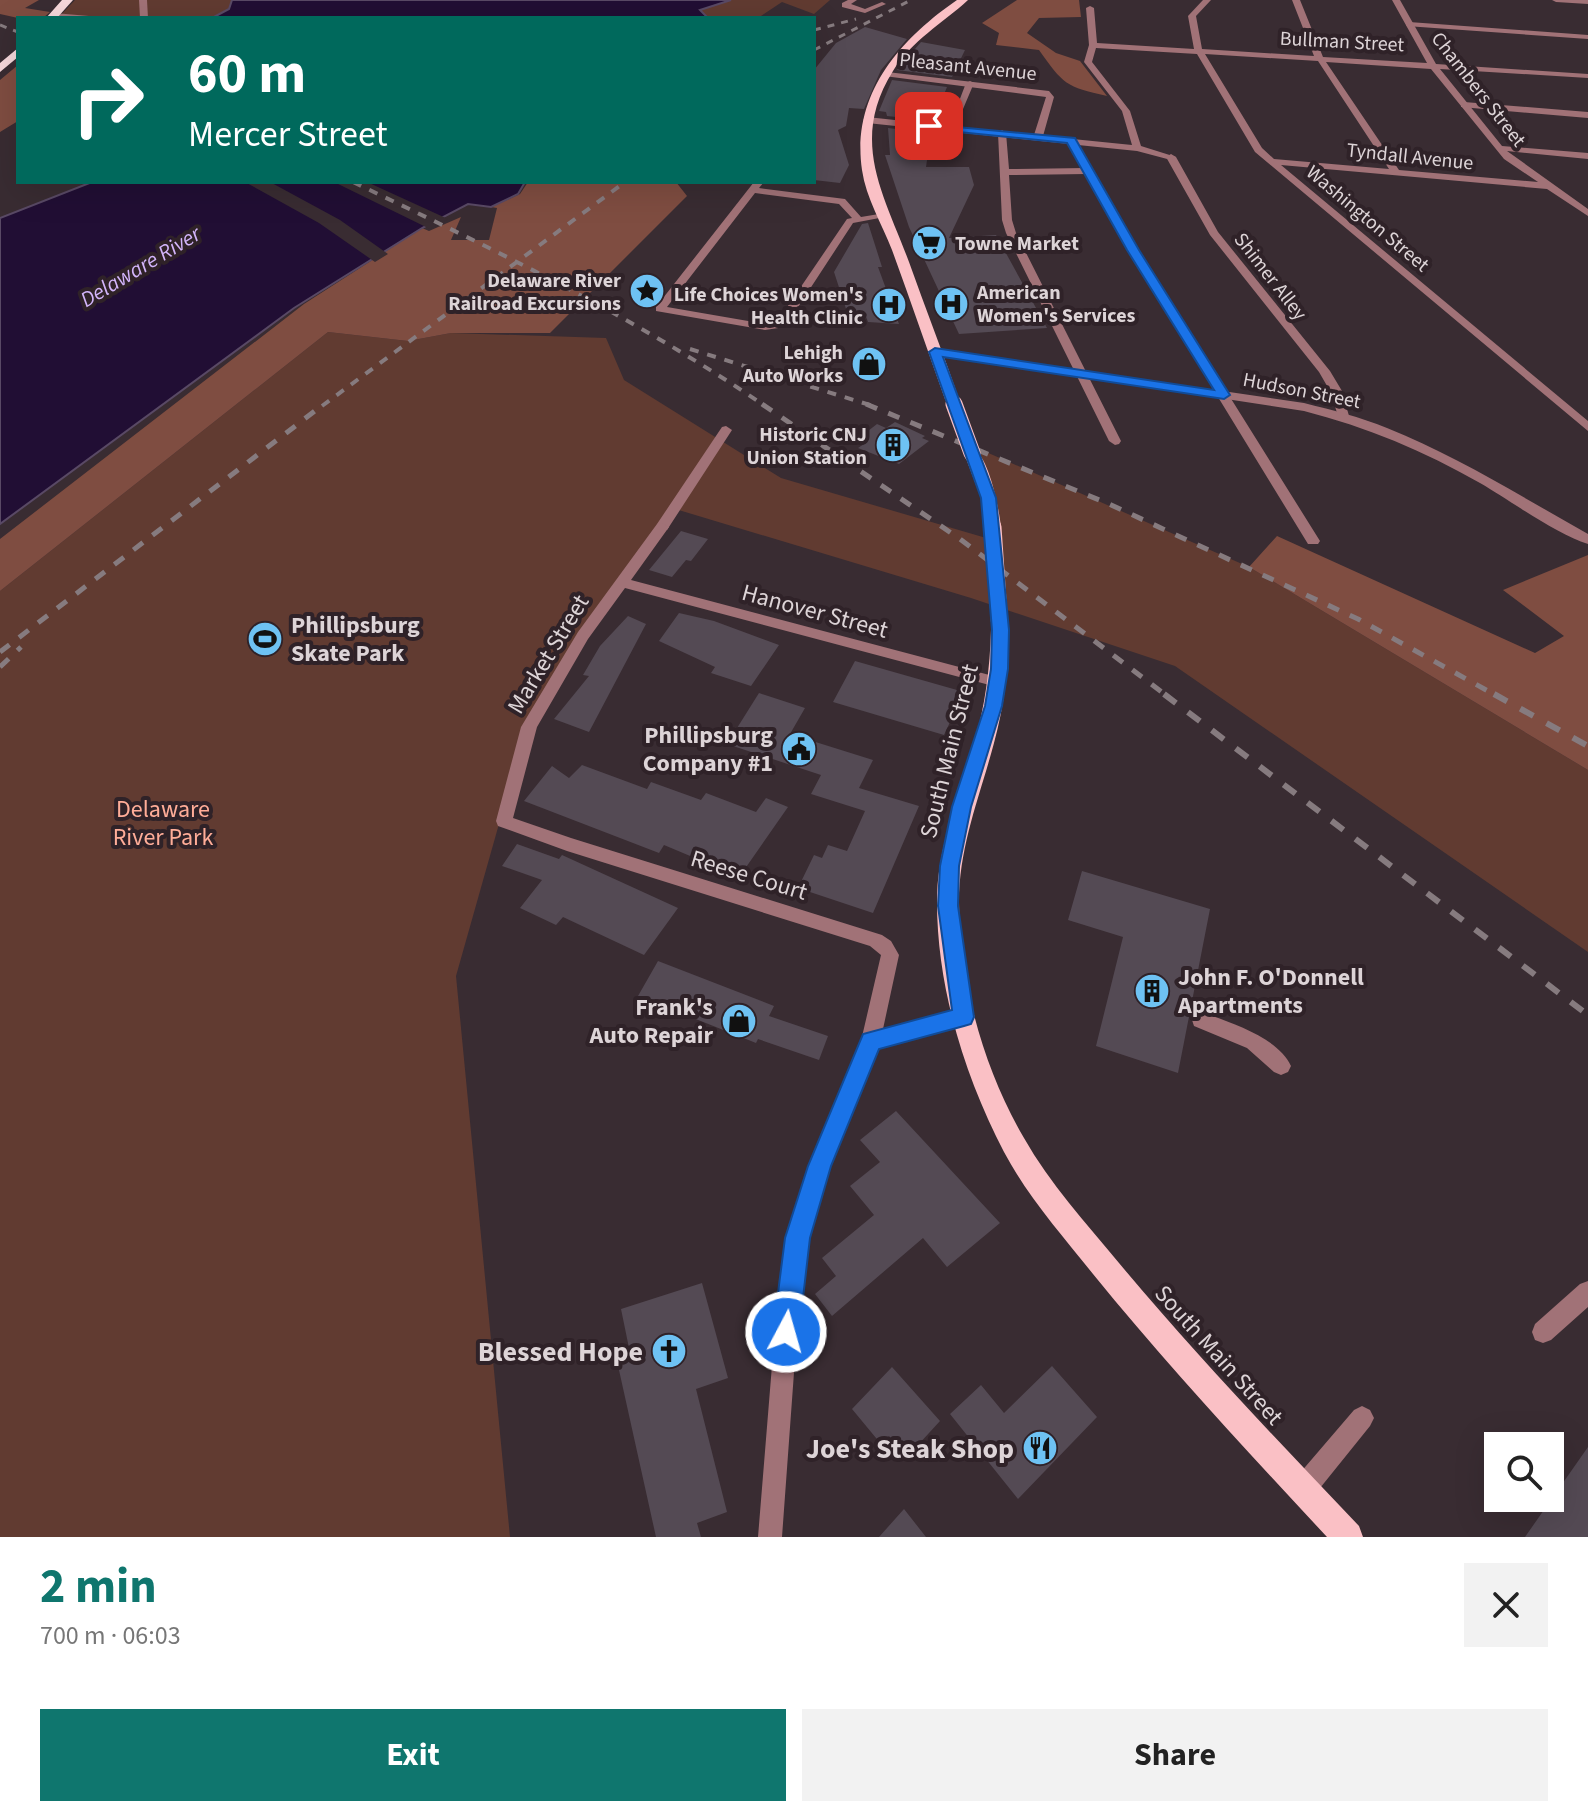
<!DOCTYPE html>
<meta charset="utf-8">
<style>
body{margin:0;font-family:"Source Sans 3",sans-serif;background:#f2f2f2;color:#222;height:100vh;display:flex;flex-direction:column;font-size:30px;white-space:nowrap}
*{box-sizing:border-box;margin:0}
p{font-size:26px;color:#767676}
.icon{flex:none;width:44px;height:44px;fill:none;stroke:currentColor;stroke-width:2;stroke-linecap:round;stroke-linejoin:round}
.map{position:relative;height:1537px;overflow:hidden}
.details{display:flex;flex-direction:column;background:#fff;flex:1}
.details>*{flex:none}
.top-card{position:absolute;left:16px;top:16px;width:800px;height:168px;border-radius:0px;box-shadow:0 8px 32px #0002;background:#00695c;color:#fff;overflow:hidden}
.buttons{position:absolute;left:1484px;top:1432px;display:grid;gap:16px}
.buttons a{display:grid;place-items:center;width:80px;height:80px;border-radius:0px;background:#fff;box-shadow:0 8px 32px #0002;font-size:40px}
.pin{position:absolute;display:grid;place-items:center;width:68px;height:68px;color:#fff;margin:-34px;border-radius:16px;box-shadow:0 4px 12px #0006}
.me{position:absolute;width:88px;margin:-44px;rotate:6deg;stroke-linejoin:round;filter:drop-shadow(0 0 6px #0008)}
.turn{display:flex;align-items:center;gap:28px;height:168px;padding:0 40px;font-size:36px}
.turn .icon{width:104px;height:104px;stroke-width:2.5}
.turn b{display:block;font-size:56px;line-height:68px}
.round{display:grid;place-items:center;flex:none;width:84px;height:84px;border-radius:0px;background:#f2f2f2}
.head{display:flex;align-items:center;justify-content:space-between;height:136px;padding:0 40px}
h1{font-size:48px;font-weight:700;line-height:60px;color:#0f766e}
.action{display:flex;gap:16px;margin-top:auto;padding:16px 40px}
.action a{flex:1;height:92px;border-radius:0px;background:#0f766e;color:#fff;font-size:32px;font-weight:700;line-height:92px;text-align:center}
.action a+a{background:#f2f2f2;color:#222}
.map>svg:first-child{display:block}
</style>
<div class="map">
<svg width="1588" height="1537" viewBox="0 0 1588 1537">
<rect width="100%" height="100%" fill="#392c32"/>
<!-- green -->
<path fill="#613b31" d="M75 0H232L229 8 284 18H58Z
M731 0H830L814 14 782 2 758 18H709L699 10Z
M328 332 408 341 451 333 606 338 624 380 781 478 993 540 977 448 1249 567 1588 770V952L1175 666 971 598 672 508 523 739 456 976 510 1537H0V591Z"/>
<!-- forest -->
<path fill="#7f4d41" d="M0 0H39L25 8 50 12 43 18H18L0 14Z
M1017 0H1079L1081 17 1039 18 1027 33 1056 53 1080 61 1107 96C1066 87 1063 84 1039 50L996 45 999 33 982 23Z
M18 65V121L0 132V80Z
M528 182H676L687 196 550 333H451L408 341 328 332 0 591V539L304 304 422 228 429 231 461 217 451 240H489L497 208 491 207 520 194Z
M1277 536 1535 653 1564 636 1503 590 1588 555V770L1249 567Z"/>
<!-- water -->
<path fill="#210e34" stroke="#594965" stroke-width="2" d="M232 0H731L700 10 708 18H212L229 9Z
M92 182H525L518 194 491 207 468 204 422 228 294 308 0 524V218Z"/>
<!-- pier -->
<path fill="#392c32" d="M245 182H270L340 220 388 254 375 262 319 223Z
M334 182H367L448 219 430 229Z"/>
<!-- building -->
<path fill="#544a54" d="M865 27 907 39 881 70 864 109 849 108 846 126 838 130 849 165 840 183 814 180V70L836 43Z
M921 42 965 50 952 77 897 70Z
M892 80 947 87 933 121 887 116 886 112 879 111Z
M888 128 931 133 926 167H969L974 185 949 238 996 235 1047 328 959 334 909 227 885 155H890Z
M868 223 882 267H878L899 324 868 322 865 314 848 315 834 272 862 224Z
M895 422 925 436 922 438 929 441 899 464 858 448 867 442 859 438 877 424 886 428Z
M681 531 708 539 691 561 686 560 672 577 649 570Z
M679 613 714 621 779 645 751 686 711 673 715 667 659 641Z
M628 616 646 624 589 732 554 719 589 676 583 675 600 646Z
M855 661 964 692 944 735 833 702Z
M759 693 805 708 790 734 873 760 859 788 919 806 873 913 798 888 814 855 822 858 828 845 847 851 865 811 811 794 821 775 727 744Z
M582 765 647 789 651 782 701 800 706 793 756 812 766 798 788 807 742 873 717 862 714 866 664 845 659 853 524 801 552 766 569 778Z
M517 844 559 859 562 855 678 908 644 955 563 917 556 925 520 908 542 880 502 866Z
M1082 871 1210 909 1178 1073 1096 1046 1123 937 1068 920Z
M658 961 774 1006 769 1016 828 1036 819 1060 758 1039 756 1043 638 996Z
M896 1111 1000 1223 947 1267 923 1238 832 1316 815 1294 836 1276 822 1258 874 1215 850 1186 880 1162 860 1140Z
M702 1283 728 1378 696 1389 727 1512 697 1523 701 1537H656L615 1352 629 1348 621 1309Z
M1052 1366 1097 1417 1018 1499 950 1414 981 1385 1004 1413Z
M892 1367 940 1421 907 1457 889 1436 881 1444 852 1409Z
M1588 1447V1537H1525Z
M904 1509 926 1537H879Z"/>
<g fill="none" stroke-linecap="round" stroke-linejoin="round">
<!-- service -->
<path fill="#a17277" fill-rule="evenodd" d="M139 0H147L148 18H140Z
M848 0H857L851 4 865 9 882 2 886 4 865 13 842 7V3Z
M54 13 89 16 93 18 51 17Z
M1409 22 1588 35V39L1406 26Z
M970 81 974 83 955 128 948 130 966 83Z
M1464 102 1588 112V118L1461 107V103Z
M1002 130 1006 133 1009 169 1086 168 1091 171 1086 174 1009 175 1012 220 1016 233 1121 441 1119 444 1115 445 1109 441 1006 233 1002 220 998 133Z
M1171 154 1176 157 1218 232 1330 371 1342 391 1349 416 1347 419H1339L1330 391 1319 372 1210 235 1166 157Z
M726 426 732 430 667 530H657V524L722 427Z
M1201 1012C1229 1022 1278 1037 1291 1066L1288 1072 1281 1075 1274 1072 1247 1048 1194 1026 1192 1020 1194 1014Z
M1588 1281V1307L1551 1340 1543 1343 1535 1340 1532 1332 1535 1324 1580 1284Z
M1362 1406 1370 1410 1374 1418 1370 1426 1312 1498 1303 1501 1294 1498 1291 1489 1294 1480 1354 1410Z"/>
<!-- minor -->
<path fill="#a17277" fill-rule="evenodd" d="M1203 0H1211L1196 16 1202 49 1314 56 1292 0H1300L1323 57 1427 63 1392 0H1400L1436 64 1588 74V78L1440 69 1502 146 1588 153V159L1507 151 1588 209V216L1547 189 1281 165 1588 421V431L1255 152 1197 54 1096 48 1092 62 1130 111 1141 146 1176 157 1171 160 1137 151 1078 145 1138 250 1320 541 1318 544H1308L1128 250 1069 144 867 123 863 120 867 117 1034 135 1046 97 884 76 887 72 1049 91 1054 97 1043 136 1132 145 1122 111 1084 62 1089 45 1086 8 1090 6 1094 8 1097 43 1194 49 1188 16ZM1205 54 1318 61 1389 169 1274 159 1262 148ZM1326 62 1431 69 1504 159 1538 182 1399 170Z
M1552 0H1588V4L1556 2Z
M754 182H764L759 188 845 199 861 217 885 213 890 216 853 223 785 327 765 330 656 311V307ZM755 193 839 204 852 218 847 219 777 322 765 324 667 307Z
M662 523 669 527 631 580 997 677 1005 682 997 687 625 588 588 639 537 727 513 818 571 838 882 935 891 941 899 955 883 1029 964 1009 971 1011 973 1017 971 1023 964 1025 878 1048 829 1166 809 1238 799 1304 782 1537H758L777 1304 787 1238 809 1166 861 1041 881 955 870 946 567 851 498 826 496 821 521 727 578 632 657 524Z"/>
<!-- tertiary -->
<path fill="#a17277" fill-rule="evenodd" d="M935 349 1304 403C1332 410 1360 417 1387 428 1457 456 1522 497 1588 534V544C1556 534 1511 501 1480 483 1424 451 1367 427 1304 411L931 354V350Z"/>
<!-- primary -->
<path fill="#fac0c5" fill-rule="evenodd" d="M957 0H968C942 24 912 40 893 71 849 141 884 195 909 262 925 307 943 353 959 399L952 403 945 399C927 349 910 299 892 250 882 224 866 198 862 170 851 95 899 40 957 0Z
M972 448C989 455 999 509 1001 527L999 531H987L985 527 981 498 964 453Z
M1000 624 1009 630C1009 668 1004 706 994 743 980 796 959 846 959 902 959 981 984 1070 1024 1138 1050 1184 1086 1223 1119 1263 1195 1354 1277 1440 1359 1526L1363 1537H1327C1247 1451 1167 1365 1093 1274 1062 1235 1028 1197 1004 1152 965 1077 937 988 937 902 937 847 959 796 974 744 985 707 990 668 991 630Z"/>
<!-- trunk -->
<path fill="#f6d8db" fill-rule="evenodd" d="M62 0H73L57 18H46Z
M18 48V57L0 72V63Z"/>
<!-- rail-far3 -->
<path stroke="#867b7f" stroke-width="3" stroke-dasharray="7 7" stroke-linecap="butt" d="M0 25 18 32
M814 30 856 19
M814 50 911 0"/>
<!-- rail-far2 -->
<path stroke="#867b7f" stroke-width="4" stroke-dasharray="9 9" stroke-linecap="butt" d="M353 182C495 250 635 317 765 406
M690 349 873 406
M322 406 625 182"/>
<!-- rail-far1 -->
<path stroke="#867b7f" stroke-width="5" stroke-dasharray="12 12" stroke-linecap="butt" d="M762 404 960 539 1167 696
M866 404 1109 504 1358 619 1497 696
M0 652 324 404
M0 667 21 647"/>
<!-- rail -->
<path stroke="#867b7f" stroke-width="6" stroke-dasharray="15 15" stroke-linecap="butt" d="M1164 694 1588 1015
M1494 694 1588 746"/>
<!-- primary-bridge-far1 -->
<path stroke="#fac0c5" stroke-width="13" d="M952 399 955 406"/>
<!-- primary-bridge -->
<path stroke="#fac0c5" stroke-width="17" d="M954 404 972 453
M993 527 1000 630"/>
</g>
<!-- route -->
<path fill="#1a73e8" stroke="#114b97" stroke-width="2" d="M925 124 1075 138 1139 250 1230 395 1224 399 943 357 996 498 1009 630 1008 669 1002 706 971 807 959 866 958 906 974 1017 971 1024 964 1026 879 1049 831 1166 810 1238 799 1332 795 1341 786 1345 777 1341 773 1332 785 1238 808 1166 863 1034 952 1010 938 906 940 866 952 807 985 706 991 669 992 630 981 498 929 352 935 348 1214 390 1127 250 1067 143 929 129Z"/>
<!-- icons -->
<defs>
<symbol id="supermarket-disc" viewBox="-11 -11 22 22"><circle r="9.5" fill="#6ec2f3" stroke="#2f2228"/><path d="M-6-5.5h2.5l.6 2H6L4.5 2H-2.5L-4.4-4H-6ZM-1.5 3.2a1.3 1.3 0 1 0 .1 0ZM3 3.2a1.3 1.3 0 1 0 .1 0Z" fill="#111"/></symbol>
<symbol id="sight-disc" viewBox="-11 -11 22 22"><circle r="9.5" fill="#6ec2f3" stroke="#2f2228"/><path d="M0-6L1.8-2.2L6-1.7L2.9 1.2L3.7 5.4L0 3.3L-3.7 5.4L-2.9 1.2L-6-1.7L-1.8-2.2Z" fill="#111"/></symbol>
<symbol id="hospital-disc" viewBox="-11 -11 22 22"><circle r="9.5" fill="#6ec2f3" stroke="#2f2228"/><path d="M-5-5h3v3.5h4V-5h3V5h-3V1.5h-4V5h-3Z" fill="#111"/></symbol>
<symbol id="shop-disc" viewBox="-11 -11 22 22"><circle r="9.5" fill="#6ec2f3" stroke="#2f2228"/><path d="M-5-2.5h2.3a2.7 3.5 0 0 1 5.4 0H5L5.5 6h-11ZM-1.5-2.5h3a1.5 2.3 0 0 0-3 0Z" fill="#111"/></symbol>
<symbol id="building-disc" viewBox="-11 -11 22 22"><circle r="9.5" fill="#6ec2f3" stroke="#2f2228"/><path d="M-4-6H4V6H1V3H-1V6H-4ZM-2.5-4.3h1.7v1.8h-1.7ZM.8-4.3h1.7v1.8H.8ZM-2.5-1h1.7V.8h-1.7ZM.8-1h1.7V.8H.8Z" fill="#111"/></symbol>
<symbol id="stadium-disc" viewBox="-11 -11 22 22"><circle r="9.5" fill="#6ec2f3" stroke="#2f2228"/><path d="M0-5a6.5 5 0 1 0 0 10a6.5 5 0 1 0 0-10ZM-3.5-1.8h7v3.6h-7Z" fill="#111"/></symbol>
<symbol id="civic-disc" viewBox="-11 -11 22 22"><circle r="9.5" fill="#6ec2f3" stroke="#2f2228"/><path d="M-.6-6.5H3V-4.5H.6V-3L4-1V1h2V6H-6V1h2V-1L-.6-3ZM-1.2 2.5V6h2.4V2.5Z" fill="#111"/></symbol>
<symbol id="church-disc" viewBox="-11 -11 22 22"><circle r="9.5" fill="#6ec2f3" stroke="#2f2228"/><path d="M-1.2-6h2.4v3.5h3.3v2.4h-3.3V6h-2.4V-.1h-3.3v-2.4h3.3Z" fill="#111"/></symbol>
<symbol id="restaurant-disc" viewBox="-11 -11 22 22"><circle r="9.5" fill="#6ec2f3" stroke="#2f2228"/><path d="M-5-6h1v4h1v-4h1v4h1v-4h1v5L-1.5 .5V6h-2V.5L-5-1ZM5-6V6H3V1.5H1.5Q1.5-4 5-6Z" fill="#111"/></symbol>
</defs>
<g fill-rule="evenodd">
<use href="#supermarket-disc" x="909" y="223" width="40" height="40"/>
<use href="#sight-disc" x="627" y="271" width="40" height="40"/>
<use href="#hospital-disc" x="931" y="284" width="40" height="40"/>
<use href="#hospital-disc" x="869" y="285" width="40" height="40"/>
<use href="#shop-disc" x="849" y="344" width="40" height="40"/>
<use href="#building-disc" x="873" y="425" width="40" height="40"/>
<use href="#stadium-disc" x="245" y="619" width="40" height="40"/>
<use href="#civic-disc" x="779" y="729" width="40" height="40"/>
<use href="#building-disc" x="1132" y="971" width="40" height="40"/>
<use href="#shop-disc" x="719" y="1001" width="40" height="40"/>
<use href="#church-disc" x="649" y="1331" width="40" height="40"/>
<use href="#restaurant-disc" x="1020" y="1428" width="40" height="40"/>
</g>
<g text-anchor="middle" stroke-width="8" stroke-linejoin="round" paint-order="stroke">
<!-- far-street labels -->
<g font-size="20" fill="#ddd4d7" stroke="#2f2228">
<text transform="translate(1342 41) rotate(3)" y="7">Bullman Street</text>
<text transform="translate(968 66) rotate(6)" y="7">Pleasant Avenue</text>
<text transform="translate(1479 89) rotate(52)" y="7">Chambers Street</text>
<text transform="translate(1410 156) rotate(6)" y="7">Tyndall Avenue</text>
<text transform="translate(1368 218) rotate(40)" y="7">Washington Street</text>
<text transform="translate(1271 276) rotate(52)" y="7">Shimer Alley</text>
<text transform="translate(1302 390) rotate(11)" y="7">Hudson Street</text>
</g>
<!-- far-poi labels -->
<g font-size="20" font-weight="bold" fill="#ddd4d7" stroke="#2f2228" text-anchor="end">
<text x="955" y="250" text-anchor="start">Towne Market</text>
<text x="621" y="287">Delaware River<tspan x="621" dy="23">Railroad Excursions</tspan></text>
<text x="977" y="299" text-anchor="start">American<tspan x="977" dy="23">Women's Services</tspan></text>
<text x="863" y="301">Life Choices Women's<tspan x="863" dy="23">Health Clinic</tspan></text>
<text x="843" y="359">Lehigh<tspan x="843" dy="23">Auto Works</tspan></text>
<text x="867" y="441">Historic CNJ<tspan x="867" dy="23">Union Station</tspan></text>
</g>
<!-- far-water labels -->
<g font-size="22" font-style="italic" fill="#d3b5fb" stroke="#2f2228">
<text transform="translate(140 266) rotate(-31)" y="8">Delaware River</text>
</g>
<!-- street labels -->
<g font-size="24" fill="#ddd4d7" stroke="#2f2228">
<text transform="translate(815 611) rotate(15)" y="8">Hanover Street</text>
<text transform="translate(548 654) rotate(-59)" y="8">Market Street</text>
<text transform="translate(949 751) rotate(-76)" y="8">South Main Street</text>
<text transform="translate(749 875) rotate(17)" y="8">Reese Court</text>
<text transform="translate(1219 1355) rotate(48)" y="8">South Main Street</text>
</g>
<!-- poi labels -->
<g font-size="24" font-weight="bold" fill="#ddd4d7" stroke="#2f2228" text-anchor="start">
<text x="291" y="633">Phillipsburg<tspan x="291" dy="28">Skate Park</tspan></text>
<text x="773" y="743" text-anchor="end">Phillipsburg<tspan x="773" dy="28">Company #1</tspan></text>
<text x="1178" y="985">John F. O'Donnell<tspan x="1178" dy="28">Apartments</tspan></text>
<text x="713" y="1015" text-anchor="end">Frank's<tspan x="713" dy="28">Auto Repair</tspan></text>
</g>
<!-- park labels -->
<g font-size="24" fill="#ffad98" stroke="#2f2228">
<text x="163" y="817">Delaware<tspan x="163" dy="28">River Park</tspan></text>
</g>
<!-- near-poi labels -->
<g font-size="28" font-weight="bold" fill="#ddd4d7" stroke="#2f2228" text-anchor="end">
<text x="643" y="1361">Blessed Hope</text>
<text x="1014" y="1458">Joe's Steak Shop</text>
</g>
</g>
</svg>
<div class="buttons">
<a><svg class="icon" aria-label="search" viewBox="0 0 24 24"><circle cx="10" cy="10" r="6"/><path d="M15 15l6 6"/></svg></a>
</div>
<div class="pin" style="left:929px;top:126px;background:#d93025"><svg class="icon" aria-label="arrive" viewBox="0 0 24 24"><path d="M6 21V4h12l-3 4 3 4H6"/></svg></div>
<svg class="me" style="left:786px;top:1332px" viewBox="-20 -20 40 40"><circle r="17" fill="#1a73e8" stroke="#fff" stroke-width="3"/><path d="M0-11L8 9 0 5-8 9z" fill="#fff"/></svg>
<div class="top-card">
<div class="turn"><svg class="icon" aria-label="right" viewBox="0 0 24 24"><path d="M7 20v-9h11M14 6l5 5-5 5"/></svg><div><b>60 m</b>Mercer Street</div></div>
</div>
</div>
<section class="details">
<div class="head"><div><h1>2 min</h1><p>700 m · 06:03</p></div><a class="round"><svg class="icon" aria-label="close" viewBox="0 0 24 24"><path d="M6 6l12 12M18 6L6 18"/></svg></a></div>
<div class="action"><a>Exit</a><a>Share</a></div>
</section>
